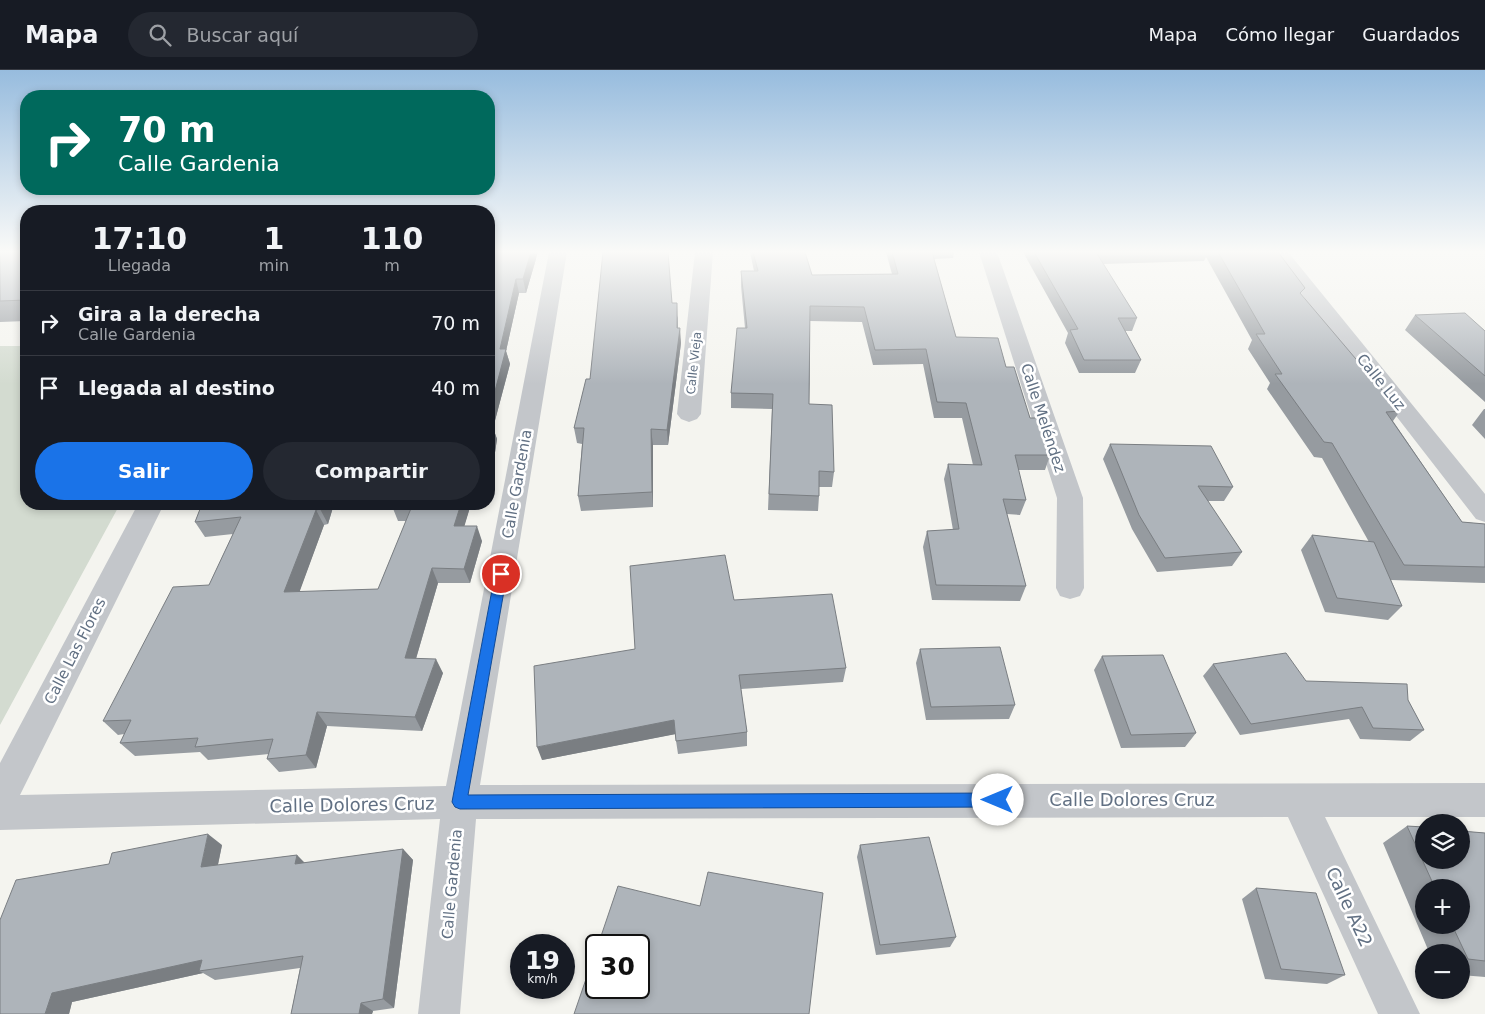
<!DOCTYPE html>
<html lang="es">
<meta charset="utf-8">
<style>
body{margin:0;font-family:"DejaVu Sans",sans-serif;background:#242831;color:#f1f3f6;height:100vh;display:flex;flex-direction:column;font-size:19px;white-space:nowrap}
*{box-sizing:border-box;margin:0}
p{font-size:16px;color:#9ea1a6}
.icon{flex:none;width:28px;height:28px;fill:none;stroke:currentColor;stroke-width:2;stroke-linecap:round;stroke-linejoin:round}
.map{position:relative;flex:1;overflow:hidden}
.details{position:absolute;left:20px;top:135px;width:475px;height:305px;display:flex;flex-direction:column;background:#171b24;border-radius:20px;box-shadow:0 2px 8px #0003}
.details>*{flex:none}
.hud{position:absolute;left:20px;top:20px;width:475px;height:105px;border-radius:20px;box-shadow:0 2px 8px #0003;background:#00695c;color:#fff;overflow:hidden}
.fabs{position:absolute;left:1415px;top:744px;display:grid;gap:10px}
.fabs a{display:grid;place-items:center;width:55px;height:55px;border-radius:50%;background:#171b24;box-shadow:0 2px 8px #0003;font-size:25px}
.speed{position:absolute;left:510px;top:864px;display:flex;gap:10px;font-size:25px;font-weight:700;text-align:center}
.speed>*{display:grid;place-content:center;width:65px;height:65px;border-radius:50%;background:#171b24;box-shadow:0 2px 8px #0003;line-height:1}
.speed small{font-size:12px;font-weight:400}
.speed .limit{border:2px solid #111;border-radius:8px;background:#fff;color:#111}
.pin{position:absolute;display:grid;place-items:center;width:42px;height:42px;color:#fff;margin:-21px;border:2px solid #fff;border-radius:50%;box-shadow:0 1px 5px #0007}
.me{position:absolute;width:55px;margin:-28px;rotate:270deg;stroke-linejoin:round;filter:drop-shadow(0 0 4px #0008)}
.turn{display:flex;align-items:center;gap:18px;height:105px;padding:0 15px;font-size:22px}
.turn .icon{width:65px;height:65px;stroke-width:2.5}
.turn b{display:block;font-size:35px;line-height:42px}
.eta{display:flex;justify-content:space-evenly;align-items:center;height:85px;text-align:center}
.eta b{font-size:30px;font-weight:600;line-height:35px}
.cta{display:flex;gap:10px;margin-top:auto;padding:10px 15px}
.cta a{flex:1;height:58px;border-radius:30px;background:#1a73e8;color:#fff;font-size:20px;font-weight:600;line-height:58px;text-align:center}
.cta a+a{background:#242831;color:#f1f3f6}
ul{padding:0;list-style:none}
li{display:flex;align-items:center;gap:15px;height:65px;padding:0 15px;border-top:1px solid #363941}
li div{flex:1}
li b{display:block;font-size:19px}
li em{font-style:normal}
header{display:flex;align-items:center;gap:30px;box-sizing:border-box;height:70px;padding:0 25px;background:#171b24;border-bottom:1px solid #363941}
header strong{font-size:24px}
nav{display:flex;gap:28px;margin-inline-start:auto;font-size:18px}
.search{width:350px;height:45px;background:#242831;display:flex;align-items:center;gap:12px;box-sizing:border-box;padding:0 18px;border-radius:28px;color:#9ea1a6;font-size:19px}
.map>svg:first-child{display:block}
</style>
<header>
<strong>Mapa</strong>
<div class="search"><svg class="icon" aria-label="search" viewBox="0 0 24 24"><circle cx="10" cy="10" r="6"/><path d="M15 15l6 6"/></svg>Buscar aquí</div>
<nav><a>Mapa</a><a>Cómo llegar</a><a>Guardados</a></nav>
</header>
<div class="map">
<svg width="1485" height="944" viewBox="0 0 1485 944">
<rect width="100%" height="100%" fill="#f4f4ef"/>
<!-- green -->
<path fill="#d3dbd0" d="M0 276H26V434H120L0 655Z"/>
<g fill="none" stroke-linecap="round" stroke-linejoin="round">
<!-- street -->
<path fill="#c3c6ca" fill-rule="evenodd" d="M549 182H567L480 715 1485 713V747H1325L1420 944H1378L1288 747 476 749 460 944H418L440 749 0 760V693L138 434H164L20 725 446 716Z
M695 182H713L701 344 697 349 689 352 681 349 677 344Z
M979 182H997L1083 428 1084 518 1080 526 1070 529 1060 526 1056 518 1057 428Z
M1269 182H1288L1485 424V452L1476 449Z"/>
</g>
<!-- wall -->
<path fill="#969ba0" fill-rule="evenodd" d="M0 182H26V251L0 252Z
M489 182 536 189 526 223H519L506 281 510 294 493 358 497 369 491 409H489Z
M750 182H805L812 205 892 204 886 182H954L953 188 934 189 956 267 1006 297 1030 348 1050 385 1045 400H1018L1026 430 1020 445 1007 444 1026 516 1020 531 932 530 923 477 927 461 953 460 944 409 948 394 973 395 962 348H934L923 294 873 295 862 252 810 251 809 334 834 402 832 417H819V426L818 441 768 440 772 339 731 338V323L745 258 741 216V201H754Z
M1023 182H1278L1301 225 1400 341 1393 351 1462 452 1485 454V513L1391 510 1402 536 1388 550 1325 542 1301 480 1312 465 1369 472 1322 388 1314 387 1267 319 1270 313 1248 279 1252 270 1206 187 1204 191 1103 194 1137 248 1132 261H1125L1141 290 1135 303H1079L1065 273 1068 263Z
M672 233 678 248V258L681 273 668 375H653V437L581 441 578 426 582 374 577 373 574 358 590 309Z
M1415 245 1485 261V332L1405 260Z
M1484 339H1485V369L1472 355Z
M1110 374 1233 417 1224 431H1207L1242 482 1232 496 1157 502 1132 459 1103 389Z
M202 434H334L328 454 324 455 299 522 378 519 406 451H398L392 436V434H471L464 456 482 471 470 513H438L416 589 443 603 422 661 327 656 316 698 279 702 267 689 269 684 208 690 200 682 135 686 120 673 124 664 118 665 103 651 209 515 233 464 205 467 195 452Z
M734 530 846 598 843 612 741 619 747 662V676L678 684 675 664 542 690 635 579Z
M920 579 1015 635 1009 649 926 650 916 593Z
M1102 586 1196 663 1185 677 1121 678 1094 600Z
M1213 594 1408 630 1424 660 1410 671 1360 669 1349 649 1240 665 1203 606Z
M1407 756 1485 763V907L1461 905V882H1429L1383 773ZM1424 818H1461V855H1424Z
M222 775 218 795 297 785 304 793 403 779 413 790 394 938 373 941 372 944H291L300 898 215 910 203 903 72 932 69 944H0Z
M860 775 956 867 950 877 876 885 857 787Z
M1256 818 1345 905 1327 914 1265 909 1242 829Z"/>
<!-- shaded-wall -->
<path fill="#7a7e82" d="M531 182H538L526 223 523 209Z
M516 209 519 223 506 281 510 294 493 358 497 369 491 409 489 401V344L500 279Z
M677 233 678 271 680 258 681 273 668 375 667 360 677 258Z
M651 359 653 375V437L652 422Z
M322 434H334L328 454 320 439Z
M461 434H471L460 471 454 456Z
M316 440 324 455 294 537 284 522Z
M477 456 482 471 470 513 464 499Z
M432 498 438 513 412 602 405 588Z
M436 589 443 603 422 661 415 647Z
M317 642 327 656 316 698 306 685Z
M674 650 676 664 542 690 537 677Z
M208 764 222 775 215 808 201 797Z
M403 779 413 790 394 938 383 929Z
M297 785 309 797 295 794Z
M202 890 199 901 203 903 72 932 69 944H45L52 923Z
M361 933 373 941 372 944H359Z"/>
<!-- building -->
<path fill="#aeb4ba" stroke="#7a7e82" d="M0 182H26V230L0 231Z
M489 182H531L523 209H516L500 279H506L489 344Z
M603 182H668L672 233H677V258H680L667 360 651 359 652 422 578 426 584 358H574L586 309H590Z
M753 182H805L812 205 898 204 892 182H932L956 267 998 268 1006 297H1014L1030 348H1038L1050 385H1015L1026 430 1003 429 1026 516 936 515 927 461 959 459 948 394 982 395 966 333 937 332 926 279 875 280 864 237 810 236 809 334 832 335 834 402 819 401V426L769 424 773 324 731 323 737 258H747L741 201H758Z
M1034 182H1096L1137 248H1118L1141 290H1084L1070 260 1078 259Z
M1218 182H1278L1305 218 1300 223 1400 341 1386 342 1462 452 1485 454V497L1404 495 1332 373 1324 372 1275 304H1282L1256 264H1265Z
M1465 243 1485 261V306L1415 245Z
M492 354 489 379V355Z
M1110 374 1211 376 1233 417 1198 416 1242 482 1165 488 1139 445Z
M202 434H322L320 439 316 440 284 522 378 519 412 436H392V434H461L454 456H477L464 499 432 498 405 588 436 589 415 647 317 642 306 685 267 689 273 669 195 677 198 668 120 673 131 650 103 651 173 517 209 515 241 447 195 452Z
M1312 465 1374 472 1402 536 1337 528Z
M725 485 734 530 832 524 846 598 739 605 747 662 676 671 674 650 537 677 534 596 635 579 630 496Z
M1000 577 1015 635 931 637 920 579Z
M1286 583 1306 611 1407 614 1408 630 1424 660 1373 658 1362 637 1251 654 1213 594Z
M1163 585 1196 663 1131 665 1102 586Z
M1407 756 1424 757V790H1461V761L1485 763V891L1468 889 1452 855H1461V818H1435Z
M208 764 201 797 297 785 295 794 403 779 383 929 361 933 359 944H291L303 886 199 901 202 890 52 923 45 944H0V850L16 810 109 794 112 783Z
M929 767 956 867 880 875 860 775Z
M708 802 823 823 809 944H574L596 880V918H639V875H598L618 816 700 836Z
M1256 818 1316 823 1345 905 1281 899Z"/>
<!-- sky -->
<linearGradient id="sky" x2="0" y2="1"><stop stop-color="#97bcde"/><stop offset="0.58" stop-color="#fafaf8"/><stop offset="1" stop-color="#fafaf8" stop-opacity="0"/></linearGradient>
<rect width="1485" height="314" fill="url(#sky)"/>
<!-- route -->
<path fill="#1a73e8" stroke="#114b97" d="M501 499 507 504 468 725 998 723 1004 725 1006 730 1004 735 998 737 460 739 455 737 452 732 495 504Z"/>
<g text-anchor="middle" stroke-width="5" stroke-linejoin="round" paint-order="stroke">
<!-- far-street labels -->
<g font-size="12" fill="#617083" stroke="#fff">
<text transform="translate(694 293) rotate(-84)" y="4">Calle Vieja</text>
</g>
<!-- street labels -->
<g font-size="15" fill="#617083" stroke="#fff">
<text transform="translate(1381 312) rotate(51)" y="5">Calle Luz</text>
<text transform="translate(1043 348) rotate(72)" y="5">Calle Meléndez</text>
<text transform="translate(517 414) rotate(-80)" y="5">Calle Gardenia</text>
<text transform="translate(75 581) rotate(-63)" y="5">Calle Las Flores</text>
<text transform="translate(452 814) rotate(-85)" y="5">Calle Gardenia</text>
</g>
<!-- near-street labels -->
<g font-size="18" fill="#617083" stroke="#fff">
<text x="1132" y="736">Calle Dolores Cruz</text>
<text transform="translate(352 735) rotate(-1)" y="6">Calle Dolores Cruz</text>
<text transform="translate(1349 837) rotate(65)" y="6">Calle A22</text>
</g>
</g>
</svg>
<div class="fabs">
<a><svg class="icon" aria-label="layers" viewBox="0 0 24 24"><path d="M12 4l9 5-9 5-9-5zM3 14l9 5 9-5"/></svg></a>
<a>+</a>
<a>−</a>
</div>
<div class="speed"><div>19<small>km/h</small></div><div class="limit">30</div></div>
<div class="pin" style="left:501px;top:504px;background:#d93025"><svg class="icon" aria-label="arrive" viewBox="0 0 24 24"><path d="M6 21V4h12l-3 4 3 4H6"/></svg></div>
<svg class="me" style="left:998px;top:730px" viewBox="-20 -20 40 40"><circle r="19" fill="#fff"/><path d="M0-13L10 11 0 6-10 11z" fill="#1a73e8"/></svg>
<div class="hud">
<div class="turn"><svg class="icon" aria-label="right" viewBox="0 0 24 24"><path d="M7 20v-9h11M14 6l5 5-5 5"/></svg><div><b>70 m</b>Calle Gardenia</div></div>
</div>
<section class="details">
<div class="eta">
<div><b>17:10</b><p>Llegada</p></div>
<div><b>1</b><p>min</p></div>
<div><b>110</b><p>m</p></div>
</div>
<ul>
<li><svg class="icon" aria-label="right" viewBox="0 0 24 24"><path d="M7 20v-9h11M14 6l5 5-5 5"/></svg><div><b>Gira a la derecha</b><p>Calle Gardenia</p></div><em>70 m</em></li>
<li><svg class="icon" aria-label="arrive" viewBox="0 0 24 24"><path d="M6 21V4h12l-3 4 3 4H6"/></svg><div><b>Llegada al destino</b></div><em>40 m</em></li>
</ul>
<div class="cta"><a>Salir</a><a>Compartir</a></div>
</section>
</div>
